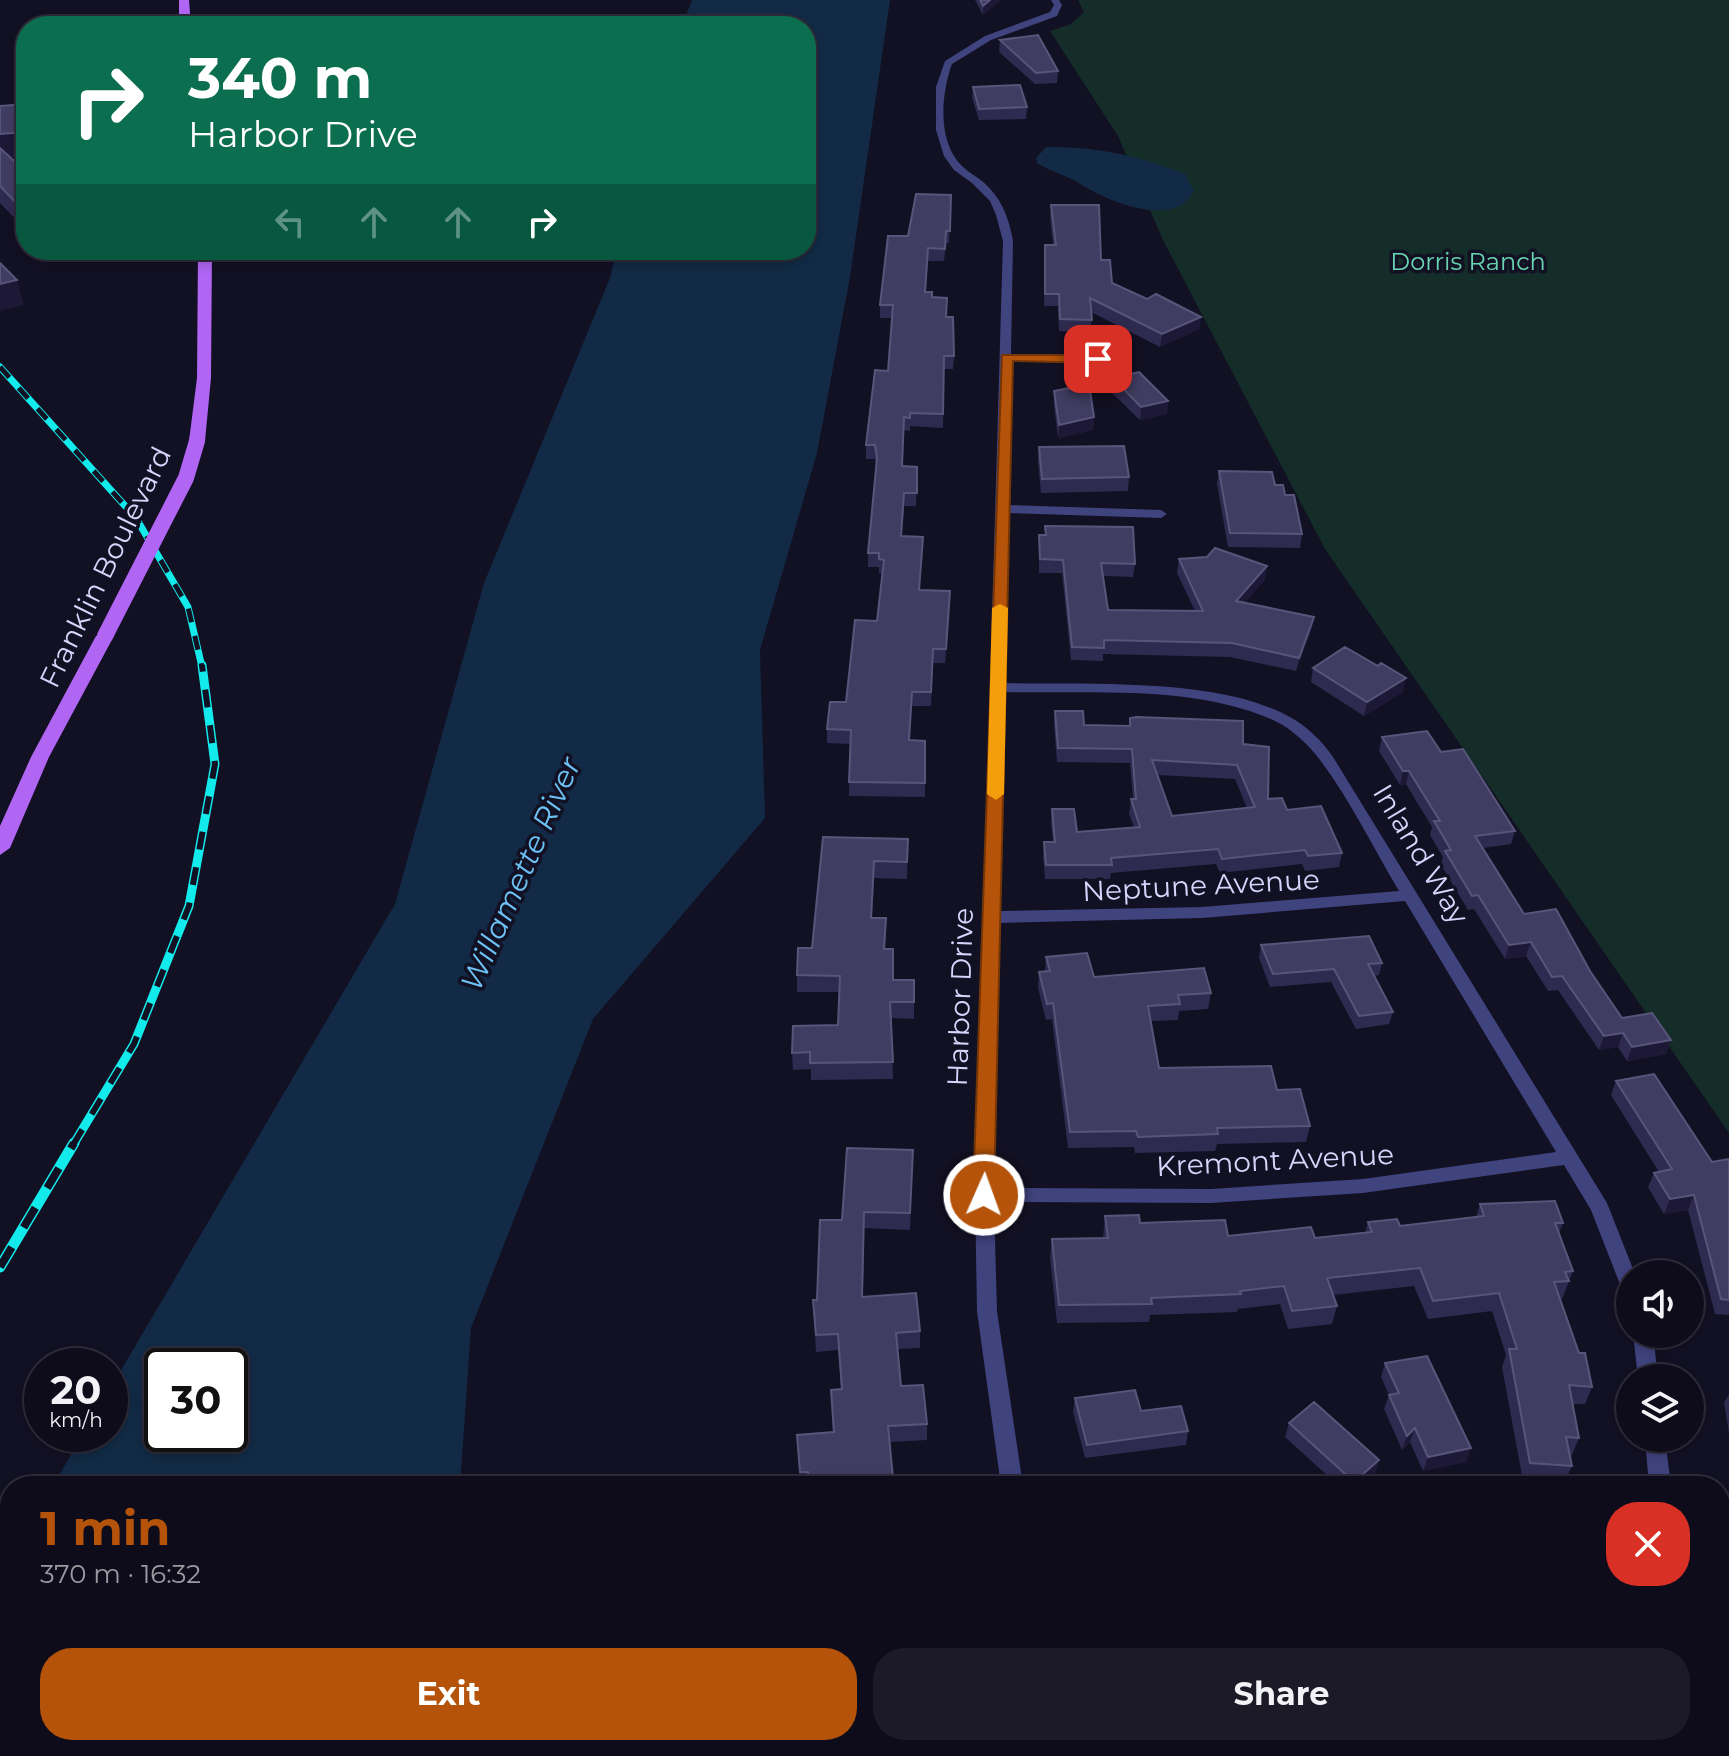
<!DOCTYPE html>
<meta charset="utf-8">
<style>
body{margin:0;font-family:Montserrat,sans-serif;background:#1c1a27;color:#f1f3f6;height:100vh;display:flex;flex-direction:column;font-size:30px;white-space:nowrap}
*{box-sizing:border-box;margin:0}
p{font-size:26px;color:#9b9ba2}
.icon{flex:none;width:44px;height:44px;fill:none;stroke:currentColor;stroke-width:2;stroke-linecap:round;stroke-linejoin:round}
.map{position:relative;flex:1;overflow:hidden}
.details{position:absolute;left:0px;top:1476px;width:1730px;height:280px;display:flex;flex-direction:column;background:#0e0c1a;border-radius:32px 32px 0 0;box-shadow:0 4px 12px #0003,0 0 0 2px #2e2c39}
.details>*{flex:none}
.top-card{position:absolute;left:16px;top:16px;width:800px;height:244px;border-radius:32px;box-shadow:0 4px 12px #0003,0 0 0 2px #2e2c39;background:#0b6e4f;color:#fff;overflow:hidden}
.buttons{position:absolute;left:1616px;top:1260px;display:grid;gap:16px}
.buttons a{display:grid;place-items:center;width:88px;height:88px;border-radius:50%;background:#0e0c1a;box-shadow:0 4px 12px #0003,0 0 0 2px #2e2c39;font-size:40px}
.speed{position:absolute;left:24px;top:1348px;display:flex;gap:16px;font-size:40px;font-weight:700;text-align:center}
.speed>*{display:grid;place-content:center;width:104px;height:104px;border-radius:50%;background:#0e0c1a;box-shadow:0 4px 12px #0003,0 0 0 2px #2e2c39;line-height:1}
.speed small{font-size:20px;font-weight:400}
.speed .limit{border:4px solid #111;border-radius:12px;background:#fff;color:#111}
.pin{position:absolute;display:grid;place-items:center;width:68px;height:68px;color:#fff;margin:-34px;border-radius:16px;box-shadow:0 4px 12px #0006}
.me{position:absolute;width:88px;margin:-44px;rotate:2deg;stroke-linejoin:round;filter:drop-shadow(0 0 6px #0008)}
.turn{display:flex;align-items:center;gap:28px;height:168px;padding:0 40px;font-size:36px}
.turn .icon{width:104px;height:104px;stroke-width:2.5}
.turn b{display:block;font-size:56px;line-height:68px}
.lanes{display:flex;align-items:center;height:76px;padding:0 40px;background:#0003;justify-content:center;gap:40px;direction:ltr}
.lanes .off{opacity:.35}
.round{display:grid;place-items:center;flex:none;width:84px;height:84px;border-radius:32px;background:#1c1a27}
.summary{display:flex;align-items:center;justify-content:space-between;height:136px;padding:0 40px}
h1{font-size:48px;font-weight:700;line-height:60px;color:#b45309}
.button{display:flex;gap:16px;margin-top:auto;padding:16px 40px}
.button a{flex:1;height:92px;border-radius:32px;background:#b45309;color:#fff;font-size:32px;font-weight:700;line-height:92px;text-align:center}
.button a+a{background:#1c1a27;color:#f1f3f6}
.map>svg:first-child{display:block}
</style>
<div class="map">
<svg width="1729" height="1756" viewBox="0 0 1729 1756">
<rect width="100%" height="100%" fill="#121023"/>
<!-- green -->
<path fill="#142d29" d="M1078 0H1729V1133L1325 549 1163 240 1118 136 1050 31 1071 24 1084 12Z"/>
<!-- water -->
<path fill="#122a45" fill-rule="evenodd" d="M692 0H890L850 277 817 453 760 650 765 818 593 1019 471 1328 460 1486H53L83 1434H110V1389L395 904 484 583 610 278 617 250H806V26H682ZM162 1366H230V1434H162Z
M1046 147C1095 146 1140 156 1185 174L1194 191C1174 229 1109 202 1082 185 1069 176 1051 172 1037 163L1036 158Z
M10 1600V1746H442L445 1756H0V1640Z"/>
<g fill="none" stroke-linecap="round" stroke-linejoin="round">
<!-- minor -->
<path fill="#3f437e" fill-rule="evenodd" d="M1051 0H1059L1062 5 1057 16 991 40 952 64C941 94 937 142 962 166 968 172 976 176 982 181 1001 197 1009 217 1013 241L1011 354 1098 355 1104 359 1098 363 1011 361 1008 505 1161 510 1167 514 1161 518 1008 513 1004 683C1085 685 1217 677 1288 716 1306 725 1322 741 1333 757L1607 1203 1635 1274H1630V1294L1623 1292 1591 1210 1564 1165 1363 1193 1211 1203 994 1202 997 1311 1023 1486H1001L977 1311 975 1195 1003 241 996 215 990 201 972 183 954 170 944 156 936 130V87L945 61 985 36 1050 12 1054 5ZM1004 692C1089 694 1196 684 1275 721 1292 729 1309 745 1320 760 1349 798 1374 849 1399 891L1202 907 999 911ZM1405 901 1556 1152 1363 1179 1211 1189 993 1188 999 923 1202 918Z
M1633 1334H1653L1658 1378H1638Z
M1645 1438H1665L1671 1486H1649Z
M1720 1592 1729 1593V1613L1720 1612Z
M1074 1746H1098L1101 1756H1077Z
M1680 1746H1704L1705 1756H1681Z"/>
<!-- primary -->
<path fill="#b065f3" fill-rule="evenodd" d="M179 0H189L191 26H179Z
M198 250H212L211 378 205 441 197 446 189 441 197 378Z
M105 631 114 636 49 757 10 848 0 855V826L31 757 96 636Z"/>
<defs>
<path id="rail-far2" d="M0 367 136 518 188 607 202 667"/>
<path id="rail-far1" d="M73 1145 134 1044 189 906 215 764 202 665"/>
<path id="rail" d="M0 1267 74 1143"/>
</defs>
<!-- rail-far2 casing -->
<use href="#rail-far2" stroke="#12eaeb" stroke-width="7"/>
<!-- rail-far1 casing -->
<use href="#rail-far1" stroke="#12eaeb" stroke-width="9"/>
<!-- rail casing -->
<use href="#rail" stroke="#12eaeb" stroke-width="11"/>
<!-- rail-far2 -->
<use href="#rail-far2" stroke="#121023" stroke-width="5" stroke-dasharray="14" stroke-linecap="butt"/>
<!-- rail-far1 -->
<use href="#rail-far1" stroke="#121023" stroke-width="6" stroke-dasharray="18" stroke-linecap="butt"/>
<!-- rail -->
<use href="#rail" stroke="#121023" stroke-width="8" stroke-dasharray="23" stroke-linecap="butt"/>
<!-- primary-bridge -->
<path stroke="#b065f3" stroke-width="16" d="M105 636 186 478 197 441"/>
</g>
<!-- wall -->
<path fill="#2f2b50" fill-rule="evenodd" d="M975 0H1001L983 15Z
M1000 40 1058 71 1057 83 1035 84 999 52Z
M973 87 1027 107 1026 119 979 120 972 98Z
M0 106 10 158 26 172V230L0 203Z
M951 195 949 243H946L944 261H928L926 292 932 297 946 317 954 356 953 369H944L943 428 910 426V431L903 430 902 466 917 467 916 506H904L902 536 923 537 919 590 950 591 945 663H933L931 706H911L909 740 925 741V797L849 796 850 744 827 743V729L846 702 877 621 882 573H879V567H868V553L876 466 875 459H866V445L888 371 892 318H880V305L908 236Z
M1051 205 1101 260 1112 283 1147 299 1201 317 1199 329 1160 347 1091 312V332L1059 331 1058 306H1044L1045 245H1053L1050 217Z
M1113 378 1168 401 1167 414 1140 420 1111 392Z
M1054 391 1094 417 1093 430 1058 438 1054 405Z
M1039 447 1129 477 1128 491 1041 493 1038 461Z
M1219 471 1275 485 1285 495 1302 534 1300 548 1228 547 1217 484Z
M1045 526 1135 564 1133 577 1103 576 1108 610 1195 611 1177 573 1179 559 1267 566 1265 580 1244 603 1314 617 1311 631 1296 671 1230 657 1103 654V661L1071 660 1062 573H1039V535H1045Z
M1313 668 1403 692 1364 716 1311 682Z
M1055 711 1084 725 1129 726 1130 718 1243 744 1268 799 1287 810 1342 853 1339 867 1305 871 1302 864 1220 873 1216 864 1111 873 1110 879H1045L1043 856 1044 842H1053L1051 823 1052 809 1077 832 1134 827 1129 814 1131 799H1133L1130 763 1057 762 1054 725ZM1158 775 1235 779 1247 808 1172 816Z
M1382 737 1441 752 1515 831 1511 844 1483 848 1524 914 1590 971 1622 1018 1671 1040 1666 1054 1627 1061 1618 1047 1599 1050 1558 990 1548 991 1526 956 1505 959 1474 909 1468 910 1441 865 1443 857 1430 835 1432 827 1406 784 1400 785 1379 751Z
M823 837 908 839 907 879 874 878 872 918 886 935 885 949 893 980H914V1019L891 1018 893 1079 811 1080V1069L793 1070 792 1053 838 1025 839 992H797V975L812 948Z
M1261 945 1382 963 1379 975 1374 976 1393 1012 1389 1024 1356 1029 1331 982 1270 987 1259 958Z
M1046 957 1094 977 1211 993 1208 1009 1179 1011 1178 1020 1150 1021 1159 1068 1277 1090 1310 1126 1306 1142 1217 1144 1215 1151 1135 1153 1134 1147 1068 1148 1052 1019 1046 1020 1038 988 1039 972H1045Z
M1616 1081 1712 1162 1729 1159V1315L1715 1314 1688 1210 1664 1214 1648 1187 1654 1173 1659 1172 1611 1095Z
M913 1150 910 1230 864 1228 863 1297 920 1331V1348L897 1349 901 1386 927 1424V1440L890 1442 893 1478 923 1486H800L797 1435 833 1432 831 1390 841 1389 838 1350 816 1352 813 1300H817L842 1220Z
M1480 1204 1563 1223 1559 1233 1573 1271 1562 1299H1560L1579 1353 1592 1387 1585 1404H1572L1579 1438 1572 1455H1570L1572 1466 1564 1483 1523 1481 1502 1367 1506 1355 1492 1311 1428 1319 1414 1286 1333 1295 1337 1306 1332 1324 1288 1329 1280 1304 1238 1309 1237 1312 1150 1315 1149 1322 1057 1323 1050 1257 1052 1239 1103 1238 1105 1216 1140 1223 1228 1236 1315 1238 1365 1233 1368 1222 1400 1226 1476 1217Z
M1385 1363 1471 1448 1466 1462 1423 1471 1410 1442 1402 1450 1384 1409 1389 1395 1381 1377Z
M1729 1394V1433L1724 1403Z
M1075 1398 1141 1411 1188 1431 1186 1445 1085 1458 1073 1412Z
M1289 1423 1379 1460 1375 1474 1361 1486H1339L1285 1437Z
M833 1746H1013L1016 1756H835Z
M1431 1746H1495L1500 1756H1436Z
M1535 1746H1632L1633 1754 1632 1756H1537Z"/>
<!-- shaded-wall -->
<path fill="#1c1836" d="M990 0H1001L983 15V6Z
M26 132V156L0 159V134Z
M26 207V222L22 209Z
M17 280 24 305 0 311V284Z
M1201 317 1199 329 1160 347 1162 334Z
M1168 401 1167 414 1140 420 1141 407Z
M1094 417 1093 430 1058 438 1059 425Z
M1267 566 1265 580 1234 615 1236 601Z
M1314 617 1311 631 1296 671 1299 658Z
M1406 678 1403 692 1364 716 1367 702Z
M1403 771H1409L1406 784 1400 785Z
M1531 942 1526 956 1505 959 1509 945Z
M1623 1033 1618 1047 1599 1050 1604 1036Z
M1671 1040 1666 1054 1627 1061 1632 1047Z
M1694 1195 1688 1210 1664 1214 1670 1199Z
M1415 1428 1410 1442 1402 1450 1407 1436Z
M1471 1448 1466 1462 1423 1471 1428 1457Z
M1379 1460 1375 1474 1361 1486H1352L1354 1482Z"/>
<!-- building -->
<path fill="#413d62" stroke="#58557a" stroke-width="2" fill-rule="evenodd" d="M980 0H990L983 6Z
M1038 35 1058 71 1036 73 1000 40Z
M1020 85 1027 107 979 109 973 87Z
M26 104V132L0 134V106Z
M0 148 26 172V176H23L26 179V207L22 209 0 186Z
M916 194 951 195 950 231H946L945 249 928 248 925 292H932V297L947 298 946 317H953L954 356H944L943 414 910 413V418L904 417 902 466 917 467V493H904L901 536 923 537 919 590 950 591 946 649H933L931 692H912L909 740 925 741V783L849 782 851 730 827 729 830 702H846L855 620 877 621 884 560 879 559V553H868L877 458 875 445H866L875 370 888 371 893 305H880L888 236H908Z
M1051 205H1099L1101 260H1110L1112 283 1147 299 1156 294 1201 317 1162 334 1090 298 1092 320 1060 319 1059 294H1045V245H1056Z
M0 263 17 280 0 284Z
M1139 372 1168 401 1141 407 1113 378Z
M1089 384 1094 417 1059 425 1054 391Z
M1124 446 1129 477 1042 479 1039 447Z
M1219 471 1272 472 1275 485H1283L1285 495H1294L1302 534 1230 533Z
M1045 526 1133 527 1135 564 1101 563 1108 610 1203 611 1179 559 1207 557 1215 548 1267 566 1236 601 1314 617 1299 658 1232 643 1104 640V648L1072 647 1063 560 1040 559 1039 535H1046Z
M1345 647 1378 666 1381 663 1406 678 1367 702 1313 668Z
M1055 711H1083L1084 725 1130 726V718L1137 717 1243 721V744L1269 747 1268 799 1282 798 1287 810 1321 806 1342 853 1308 856 1305 850 1222 859 1218 849 1111 858 1112 865H1046L1044 842H1055L1052 809H1074L1077 832 1140 827 1131 799H1136L1132 749 1058 748ZM1152 760 1237 765 1255 807 1172 816Z
M1427 731 1441 752 1463 749 1515 831 1475 836 1524 914 1556 909 1590 971 1622 1018 1652 1013 1671 1040 1632 1047 1623 1033 1604 1036 1562 976 1552 977 1531 942 1509 945 1478 895 1472 896 1445 851 1451 850 1434 821H1440L1409 771H1403L1382 737Z
M823 837 908 839 907 862 874 861 871 918H886L884 949H893V980H914V1002H890L893 1062 810 1063V1052L792 1053 793 1026 838 1025 840 976 797 975 798 948H812Z
M1369 936 1382 963 1368 964 1393 1012 1359 1016 1334 969 1273 974 1261 945Z
M1087 953 1094 977 1204 968 1211 993 1178 995 1180 1004 1148 1006 1159 1068 1271 1066 1277 1090 1300 1089 1310 1126 1217 1128 1218 1134 1138 1137 1136 1131 1070 1132 1053 1003 1047 1004 1039 972 1050 971 1046 957Z
M1654 1074 1712 1162 1729 1159V1300L1721 1299 1694 1195 1670 1199 1654 1173 1672 1169 1616 1081Z
M847 1148 913 1150 910 1213 864 1212 862 1297 916 1293 920 1331 896 1333 901 1386 923 1385 927 1424 888 1426 893 1478 921 1477 923 1486H810L808 1472H800L797 1435 834 1432 831 1390 842 1389 838 1334 816 1335 813 1300H817L820 1220H842Z
M1555 1201 1563 1223H1555L1573 1271 1565 1272 1569 1281 1554 1282 1579 1353H1585L1592 1387 1569 1385 1579 1438 1566 1437 1572 1466 1530 1463 1509 1349H1517L1499 1293 1433 1301 1420 1268 1327 1278 1337 1306 1292 1311 1284 1286 1240 1291 1241 1294 1151 1298 1152 1304 1059 1305 1052 1239 1108 1238 1105 1216 1139 1215 1140 1223 1225 1220 1228 1236 1311 1227 1315 1238 1372 1232 1368 1222 1397 1219 1400 1226 1484 1216 1480 1204Z
M1427 1356 1471 1448 1428 1457 1415 1428 1407 1436 1389 1395 1399 1393 1385 1363Z
M1135 1390 1141 1411 1181 1406 1188 1431 1087 1445 1075 1398Z
M1314 1402 1379 1460 1354 1482 1289 1423Z
M1130 1482V1486H1097Z
M836 1746H1013L1016 1756H838Z
M1231 1746H1272L1276 1756H1188Z
M1442 1746H1495L1500 1756H1447Z
M1548 1746H1632L1633 1754 1615 1752 1616 1756H1550Z"/>
<!-- route -->
<path fill="#b45309" stroke="#753606" stroke-width="2" d="M1002 355H1098L1105 359 1098 363 1013 361 994 1195 984 1203 973 1195Z"/>
<!-- slow -->
<path fill="#f59e0b" d="M1000 604 1008 608 1004 794 996 800 987 794 992 608Z"/>
<g text-anchor="middle" stroke-width="7" stroke-linejoin="round" paint-order="stroke">
<!-- far-park labels -->
<g font-size="24" fill="#67d6b0" stroke="#121023">
<text x="1468" y="270">Dorris Ranch</text>
</g>
<!-- street labels -->
<g font-size="28" fill="#d6d5fc" stroke="#121023">
<text transform="translate(105 567) rotate(-64)" y="10">Franklin Boulevard</text>
<text transform="translate(1421 854) rotate(59)" y="10">Inland Way</text>
<text transform="translate(1201 885) rotate(-3)" y="10">Neptune Avenue</text>
<text transform="translate(960 997) rotate(-88)" y="10">Harbor Drive</text>
<text transform="translate(1275 1160) rotate(-3)" y="10">Kremont Avenue</text>
</g>
<!-- water labels -->
<g font-size="30" font-style="italic" fill="#6cc2f4" stroke="#121023">
<text transform="translate(521 874) rotate(-66)" y="10">Willamette River</text>
</g>
</g>
</svg>
<div class="buttons">
<a><svg class="icon" aria-label="sound" viewBox="0 0 24 24"><path d="M4 9h4l5-4v14l-5-4H4zM17 9q2 3 0 6"/></svg></a>
<a><svg class="icon" aria-label="layers" viewBox="0 0 24 24"><path d="M12 4l9 5-9 5-9-5zM3 14l9 5 9-5"/></svg></a>
</div>
<div class="speed"><div>20<small>km/h</small></div><div class="limit">30</div></div>
<div class="pin" style="left:1098px;top:359px;background:#d93025"><svg class="icon" aria-label="arrive" viewBox="0 0 24 24"><path d="M6 21V4h12l-3 4 3 4H6"/></svg></div>
<svg class="me" style="left:984px;top:1195px" viewBox="-20 -20 40 40"><circle r="17" fill="#b45309" stroke="#fff" stroke-width="3"/><path d="M0-11L8 9 0 5-8 9z" fill="#fff"/></svg>
<div class="top-card">
<div class="turn"><svg class="icon" aria-label="right" viewBox="0 0 24 24"><path d="M7 20v-9h11M14 6l5 5-5 5"/></svg><div><b>340 m</b>Harbor Drive</div></div>
<div class="lanes"><svg class="icon off" aria-label="left" viewBox="0 0 24 24"><path d="M17 20v-9H6M10 6l-5 5 5 5"/></svg><svg class="icon off" aria-label="ahead" viewBox="0 0 24 24"><path d="M12 20V5M6 11l6-6 6 6"/></svg><svg class="icon off" aria-label="ahead" viewBox="0 0 24 24"><path d="M12 20V5M6 11l6-6 6 6"/></svg><svg class="icon" aria-label="right" viewBox="0 0 24 24"><path d="M7 20v-9h11M14 6l5 5-5 5"/></svg></div>
</div>
<section class="details">
<div class="summary"><div><h1>1 min</h1><p>370 m · 16:32</p></div><a class="round" style="background:#d93025;color:#fff"><svg class="icon" aria-label="close" viewBox="0 0 24 24"><path d="M6 6l12 12M18 6L6 18"/></svg></a></div>
<div class="button"><a>Exit</a><a>Share</a></div>
</section>
</div>
